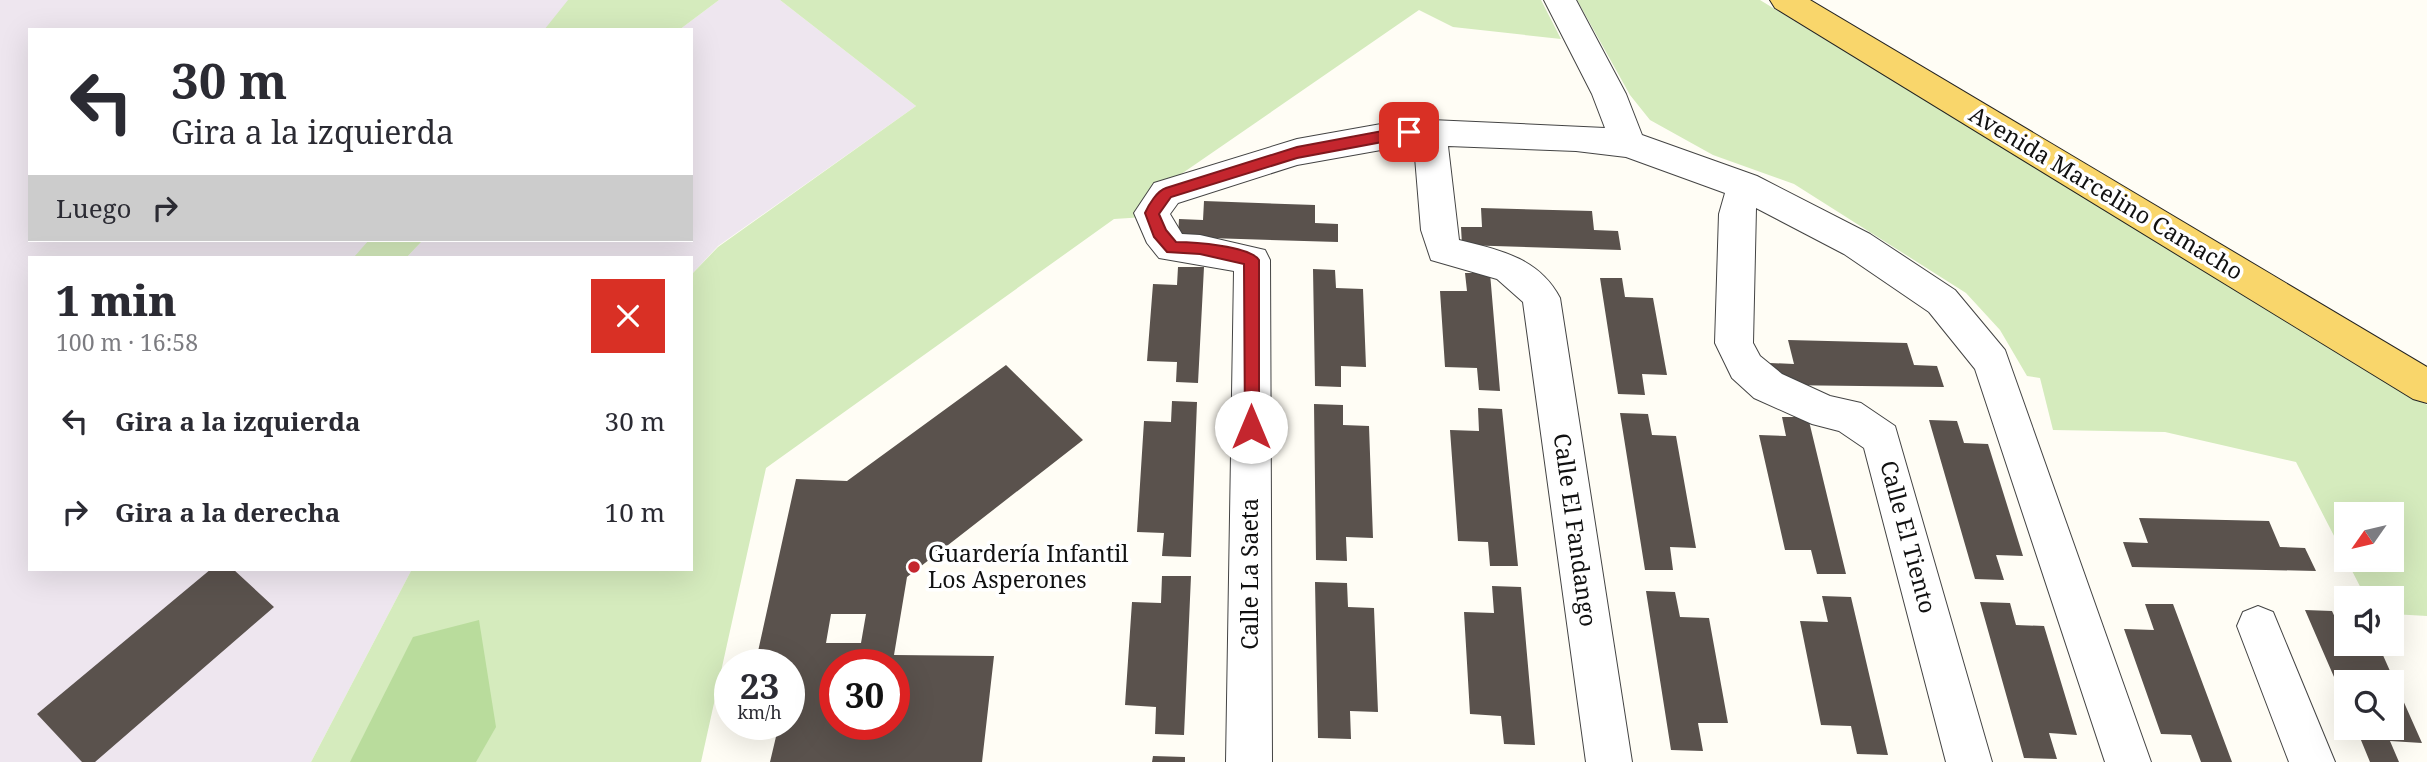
<!DOCTYPE html>
<html lang="es">
<meta charset="utf-8">
<style>
body{margin:0;font-family:"Noto Serif",serif;background:#f2f2f3;color:#2b2b33;height:100vh;display:flex;flex-direction:column;font-size:26px;white-space:nowrap}
*{box-sizing:border-box;margin:0}
p{font-size:23px;color:#7c7c81}
.icon{flex:none;width:38px;height:38px;fill:none;stroke:currentColor;stroke-width:2;stroke-linecap:round;stroke-linejoin:round}
.map{position:relative;flex:1;overflow:hidden}
.side{position:absolute;left:28px;top:256px;width:665px;height:315px;display:flex;flex-direction:column;background:#fff;border-radius:0px;box-shadow:0 7px 28px #0002}
.side>*{flex:none}
.guide{position:absolute;left:28px;top:28px;width:665px;height:214px;border-radius:0px;box-shadow:0 7px 28px #0002;background:#fff;color:#2b2b33;overflow:hidden}
.needle{width:46px;rotate:236deg}
.controls{position:absolute;left:2334px;top:502px;display:grid;gap:14px}
.controls a{display:grid;place-items:center;width:70px;height:70px;border-radius:0px;background:#fff;box-shadow:0 7px 28px #0002;font-size:35px}
.speed{position:absolute;left:714px;top:649px;display:flex;gap:14px;font-size:35px;font-weight:700;text-align:center}
.speed>*{display:grid;place-content:center;width:91px;height:91px;border-radius:50%;background:#fff;box-shadow:0 7px 28px #0002;line-height:1}
.speed small{font-size:18px;font-weight:400}
.speed .limit{border:10px solid #d22;background:#fff;color:#111}
.pin{position:absolute;display:grid;place-items:center;width:60px;height:60px;color:#fff;margin:-30px;border-radius:14px;box-shadow:0 4px 10px #0006}
.me{position:absolute;width:77px;margin:-38px;rotate:0deg;stroke-linejoin:round;filter:drop-shadow(0 0 5px #0008)}
.turn{display:flex;align-items:center;gap:24px;height:147px;padding:0 28px;font-size:32px}
.turn .icon{width:91px;height:91px;stroke-width:2.5}
.turn b{display:block;font-size:49px;line-height:60px}
.then{display:flex;align-items:center;height:66px;padding:0 28px;background:#0003;gap:14px;font-size:26px}
.round{display:grid;place-items:center;flex:none;width:74px;height:74px;border-radius:0px;background:#f2f2f3}
.headline{display:flex;align-items:center;justify-content:space-between;height:119px;padding:0 28px}
h1{font-size:42px;font-weight:800;line-height:52px}
ul{padding:0;list-style:none}
li{display:flex;align-items:center;gap:21px;height:91px;padding:0 28px}
li div{flex:1}
li b{display:block;font-size:26px}
li em{font-style:normal}
.map>svg:first-child{display:block}
</style>
<div class="map">
<svg width="2427" height="762" viewBox="0 0 2427 762">
<rect width="100%" height="100%" fill="#fffdf5"/>
<!-- industrial -->
<path fill="#eee6ef" d="M0 0H571L548 30H30V240H373L357 257H30V569H412L311 762H0Z
M719 0H780L916 106 718 246 691 275V257H407L423 240H691V30H679Z"/>
<!-- green -->
<path fill="#d5ebbd" fill-rule="evenodd" d="M568 0H719L679 30H544Z
M780 0H1541L1561 39 1453 27 1419 10 1158 190 1145 217 1114 219 766 468 701 762H311L412 569H691V275L718 247 916 106Z
M1577 0H1760L2427 405V616L2392 614V598H2366L2296 462 2165 432 2053 430 2040 378 2027 376 2000 330 1966 293 1794 184 1713 155 1650 120 1630 95ZM2347 514H2392V560H2347Z
M369 240H423L407 257H354Z"/>
<!-- forest -->
<path fill="#b9dc9c" d="M479 620 496 727 476 762H350L413 637Z"/>
<!-- building -->
<path fill="#5a524d" fill-rule="evenodd" d="M1204 201 1315 205V223L1338 224V242L1178 237 1179 219 1203 220Z
M1481 208 1592 211 1594 230 1618 231 1621 250 1462 245 1461 227H1482Z
M1178 267H1204L1198 383 1176 382 1177 362 1147 361 1153 284 1177 285Z
M1313 269 1335 270 1336 288 1363 289 1366 367 1341 366V387L1315 386Z
M1465 273H1490L1500 391 1479 390 1477 368 1445 367 1440 291H1467Z
M1600 278H1622L1625 297 1653 298 1667 375 1642 374 1645 395 1618 394Z
M1788 340 1907 343 1914 365 1937 366 1944 387 1775 385 1770 363 1794 364Z
M1006 365 1083 440 907 577 894 655 994 656 982 762H770L779 724H789V665H755L796 479 847 481ZM831 614H866L861 643H826ZM835 665H894V724H835Z
M1172 401 1197 402 1191 557 1162 556 1164 533 1137 532 1144 421 1171 422Z
M1314 404 1343 405V425L1369 426 1373 538 1346 537 1347 561 1316 560Z
M1478 408 1502 409 1518 566H1490L1488 542 1458 541 1450 430 1479 431Z
M1620 413 1648 414 1652 435 1676 436 1696 548 1670 547 1673 570H1645Z
M1782 417H1808L1846 574H1817L1811 550H1785L1759 435 1786 436Z
M1929 420 1957 421 1964 443 1988 444 2023 556 1996 555 2004 580 1975 579Z
M2139 518 2269 521 2280 547 2305 548 2316 571 2132 567 2123 542 2148 543Z
M211 569H233L274 607 95 762H82L37 714Z
M1162 576H1191L1184 735 1155 734 1156 707 1125 705 1132 602 1161 603Z
M1315 582 1347 583 1348 607 1374 608 1378 712 1350 711 1351 739 1318 738Z
M1492 586 1521 587 1535 745 1504 744 1501 716 1470 714 1464 612 1494 613Z
M1646 591 1675 592 1680 617 1709 618 1728 723H1698L1703 751 1671 750Z
M1822 596 1851 597 1888 755 1857 754 1851 726 1821 725 1800 621 1828 622Z
M1980 602 2010 603 2016 625 2044 626 2077 735 2049 733 2057 759 2024 758Z
M2145 604H2173L2232 762H2201L2191 735 2161 734 2124 629 2154 630Z
M2305 610 2332 611 2344 637H2347V644H2378L2422 743 2390 741 2399 762H2370L2356 728H2392V682H2347V707Z
M1153 756 1185 757V762H1152Z"/>
<g fill="none" stroke-linecap="round" stroke-linejoin="round">
<defs>
<path id="minor" d="M1544 0H1576L1626 94 1642 135 1757 176 1870 234 1955 290 2005 350 2151 762H2105L1975 369 1929 312 1844 254 1756 208 1753 343 1760 356 1782 374 1830 396 1861 403 1895 426 1992 762H1946L1864 448 1839 431 1812 424 1754 398 1732 378 1715 343 1719 214 1725 193 1626 157 1576 151 1448 146 1459 240C1500 250 1539 258 1560 298L1632 762H1586L1523 302 1497 279 1431 260 1421 230 1414 145H1409L1297 165 1178 203 1170 214 1182 234 1200 235 1265 250 1270 260 1272 762H1226L1234 271 1159 258 1147 243 1134 213 1154 183 1297 139 1409 119 1605 128 1592 94Z
M2258 606 2273 612 2335 762H2289L2237 626 2243 612Z"/>
<path id="major" d="M1770 0H1810L2427 367V403L2413 399 1775 8Z"/>
</defs>
<!-- minor casing -->
<use href="#minor" stroke="#444" stroke-width="2"/>
<!-- major casing -->
<use href="#major" stroke="#222" stroke-width="2"/>
<!-- minor -->
<use href="#minor" fill="#fff" fill-rule="evenodd"/>
<!-- major -->
<use href="#major" fill="#f9d66b" fill-rule="evenodd"/>
</g>
<!-- route -->
<path fill="#c4262e" stroke="#7f191e" stroke-width="2" d="M1409 126 1416 132 1414 136 1297 158 1171 197 1159 214 1166 230 1176 242C1193 242 1250 246 1259 260V427L1256 432H1245L1244 264 1200 254 1167 252 1154 237 1145 213C1149 204 1157 191 1166 188L1297 147Z"/>
<!-- markers -->
<circle fill="#c4262e" stroke="#fff" stroke-width="2.5" cx="914" cy="567" r="7"/>
<g text-anchor="middle" stroke-width="7" stroke-linejoin="round" paint-order="stroke">
<!-- street labels -->
<g font-size="23" fill="#111" stroke="#fff">
<text transform="translate(2106 193) rotate(31)" y="8">Avenida Marcelino Camacho</text>
<text transform="translate(1575 530) rotate(82)" y="8">Calle El Fandango</text>
<text transform="translate(1908 537) rotate(75)" y="8">Calle El Tiento</text>
<text transform="translate(1250 574) rotate(-90)" y="8">Calle La Saeta</text>
</g>
<!-- poi labels -->
<g font-size="23" fill="#111" stroke="#fff" text-anchor="start">
<text x="928" y="562">Guardería Infantil<tspan x="928" dy="26">Los Asperones</tspan></text>
</g>
</g>
</svg>
<div class="controls">
<a><svg class="needle" viewBox="-14 -14 28 28"><path d="M0-13l5 13h-10z" fill="#e53935"/><path d="M0 13l5-13h-10z" fill="#7c7c81"/></svg></a>
<a><svg class="icon" aria-label="sound" viewBox="0 0 24 24"><path d="M4 9h4l5-4v14l-5-4H4zM17 9q2 3 0 6"/></svg></a>
<a><svg class="icon" aria-label="search" viewBox="0 0 24 24"><circle cx="10" cy="10" r="6"/><path d="M15 15l6 6"/></svg></a>
</div>
<div class="speed"><div>23<small>km/h</small></div><div class="limit">30</div></div>
<div class="pin" style="left:1409px;top:132px;background:#d93025"><svg class="icon" aria-label="arrive" viewBox="0 0 24 24"><path d="M6 21V4h12l-3 4 3 4H6"/></svg></div>
<svg class="me" style="left:1251px;top:427px" viewBox="-20 -20 40 40"><circle r="19" fill="#fff"/><path d="M0-13L10 11 0 6-10 11z" fill="#c4262e"/></svg>
<div class="guide">
<div class="turn"><svg class="icon" aria-label="left" viewBox="0 0 24 24"><path d="M17 20v-9H6M10 6l-5 5 5 5"/></svg><div><b>30 m</b>Gira a la izquierda</div></div>
<div class="then">Luego<svg class="icon" aria-label="right" viewBox="0 0 24 24"><path d="M7 20v-9h11M14 6l5 5-5 5"/></svg></div>
</div>
<section class="side">
<div class="headline"><div><h1>1 min</h1><p>100 m · 16:58</p></div><a class="round" style="background:#d93025;color:#fff"><svg class="icon" aria-label="close" viewBox="0 0 24 24"><path d="M6 6l12 12M18 6L6 18"/></svg></a></div>
<ul>
<li><svg class="icon" aria-label="left" viewBox="0 0 24 24"><path d="M17 20v-9H6M10 6l-5 5 5 5"/></svg><div><b>Gira a la izquierda</b></div><em>30 m</em></li>
<li><svg class="icon" aria-label="right" viewBox="0 0 24 24"><path d="M7 20v-9h11M14 6l5 5-5 5"/></svg><div><b>Gira a la derecha</b></div><em>10 m</em></li>
</ul>
</section>
</div>
